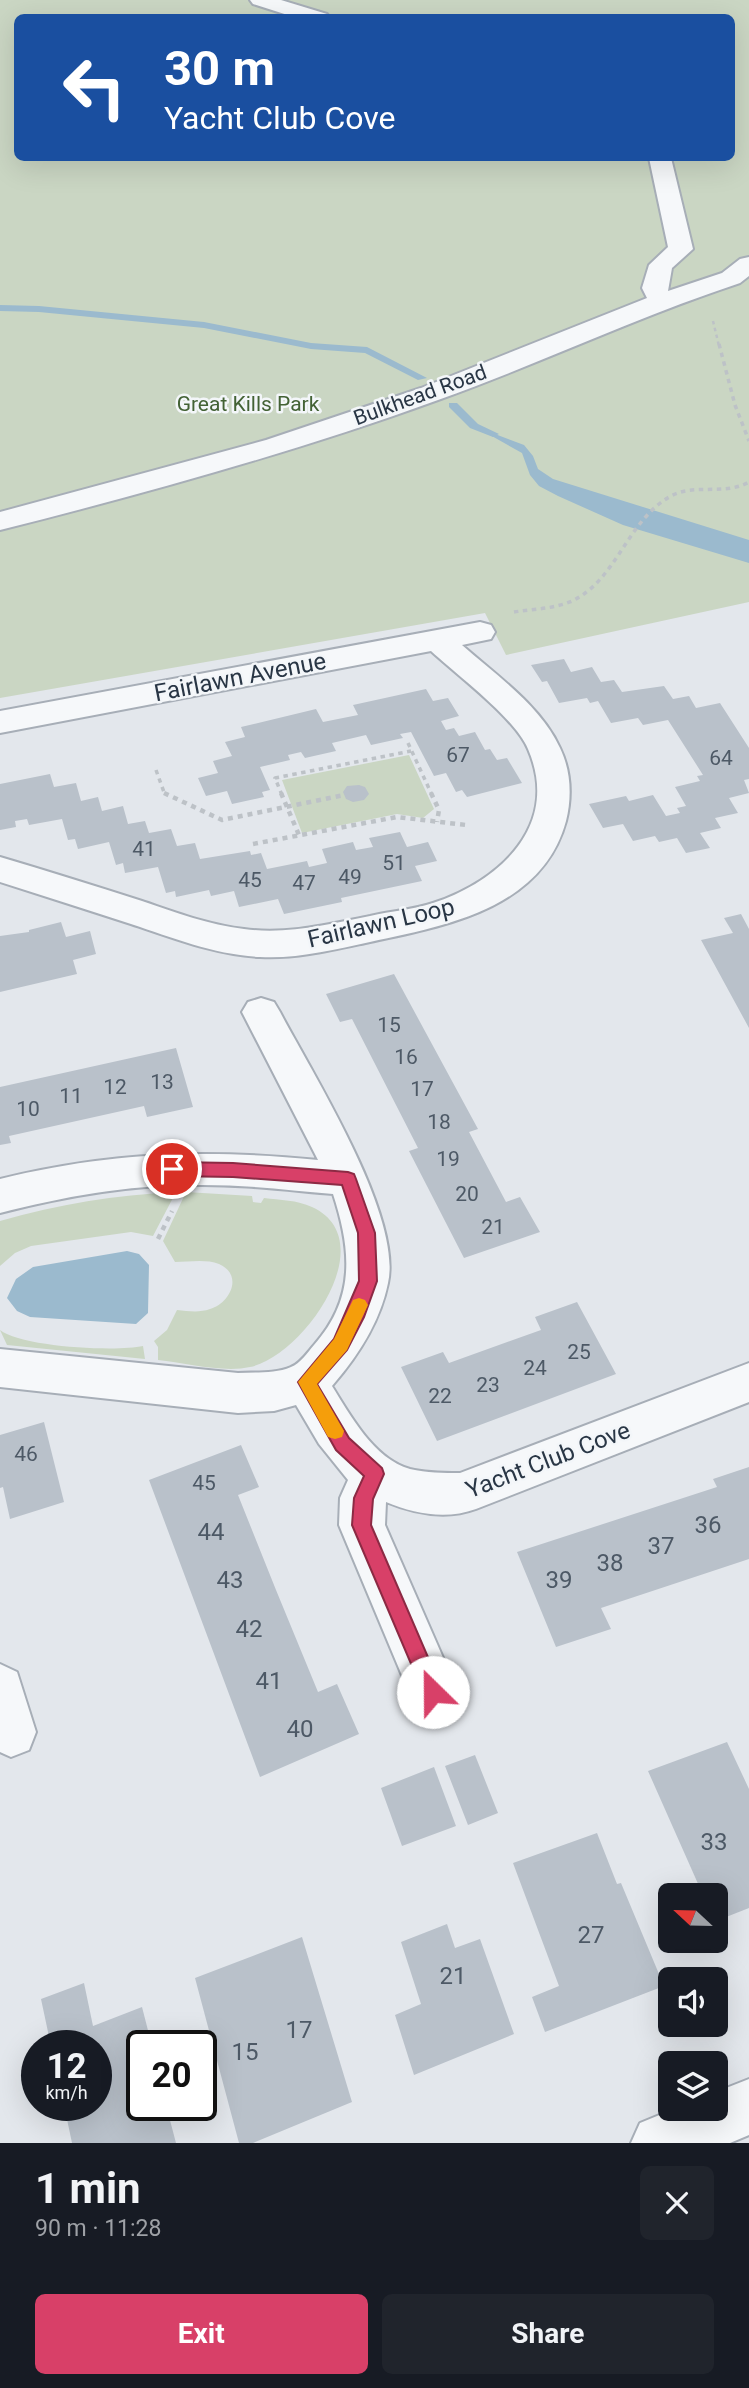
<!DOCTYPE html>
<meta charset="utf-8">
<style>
body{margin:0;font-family:Roboto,sans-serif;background:#20242c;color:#f1f3f6;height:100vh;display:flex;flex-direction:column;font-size:26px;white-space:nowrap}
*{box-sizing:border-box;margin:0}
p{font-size:23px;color:#9ea1a6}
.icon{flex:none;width:38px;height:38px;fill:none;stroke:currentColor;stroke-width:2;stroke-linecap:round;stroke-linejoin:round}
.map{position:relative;height:2143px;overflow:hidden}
.details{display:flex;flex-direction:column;background:#171b24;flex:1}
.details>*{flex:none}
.top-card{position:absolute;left:14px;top:14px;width:721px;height:147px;border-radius:10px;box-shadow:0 7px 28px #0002;background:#1a4fa0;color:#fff;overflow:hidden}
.needle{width:46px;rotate:292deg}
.controls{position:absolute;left:658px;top:1883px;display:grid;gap:14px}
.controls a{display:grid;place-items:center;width:70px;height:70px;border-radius:10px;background:#171b24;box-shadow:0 7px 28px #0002;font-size:35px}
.speed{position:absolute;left:21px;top:2030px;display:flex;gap:14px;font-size:35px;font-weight:700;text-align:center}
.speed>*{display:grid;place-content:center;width:91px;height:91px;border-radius:50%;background:#171b24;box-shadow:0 7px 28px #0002;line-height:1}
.speed small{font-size:18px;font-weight:400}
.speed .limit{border:4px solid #111;border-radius:10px;background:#fff;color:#111}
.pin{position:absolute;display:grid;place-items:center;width:60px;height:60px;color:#fff;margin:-30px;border:4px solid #fff;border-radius:50%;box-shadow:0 2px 7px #0007}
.me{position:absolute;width:77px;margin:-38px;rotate:337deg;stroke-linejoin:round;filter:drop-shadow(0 0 5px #0008)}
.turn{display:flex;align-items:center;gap:24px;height:147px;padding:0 35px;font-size:32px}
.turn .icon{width:91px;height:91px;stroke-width:2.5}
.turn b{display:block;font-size:49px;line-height:60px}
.round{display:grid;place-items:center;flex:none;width:74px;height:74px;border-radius:10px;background:#20242c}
.summary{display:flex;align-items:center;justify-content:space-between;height:119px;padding:0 35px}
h1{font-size:42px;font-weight:700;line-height:52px}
.button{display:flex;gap:14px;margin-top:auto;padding:14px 35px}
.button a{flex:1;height:80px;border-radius:10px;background:#d84068;color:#fff;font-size:28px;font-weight:700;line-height:80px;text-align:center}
.button a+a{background:#20242c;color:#f1f3f6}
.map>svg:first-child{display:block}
</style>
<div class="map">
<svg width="749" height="2143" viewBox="0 0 749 2143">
<rect width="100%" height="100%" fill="#e3e7ec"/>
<!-- green -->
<path fill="#cad6c3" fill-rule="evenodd" d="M0 0H749V602L506 655 485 613 0 698ZM18 18H732V158H18Z
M409 755 434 809 423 818 397 814 302 833 282 780Z
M176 1192 153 1236 131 1232 31 1246 15 1253 0 1266V1221C59 1204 115 1195 176 1192Z
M186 1192 252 1196 253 1202 261 1203 264 1198C280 1200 297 1200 312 1207 384 1240 304 1356 250 1367 224 1373 185 1363 158 1360V1347L154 1341 167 1330 177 1310C188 1311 199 1313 210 1309 230 1303 244 1275 219 1264 206 1259 189 1262 175 1262L163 1241Z
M0 1330C21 1347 116 1352 143 1346L145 1359 7 1345Z"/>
<!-- water -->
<path fill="#9bbace" d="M474 426 524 445 533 456 538 469 553 479 749 540V563L623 525 558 496 539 486 530 475 522 453Z
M127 1251 139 1254 149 1265 148 1313 136 1324 30 1317 17 1311 7 1298 16 1279 33 1267Z"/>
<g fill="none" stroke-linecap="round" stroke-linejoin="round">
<!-- stream -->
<path fill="#9bbace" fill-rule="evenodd" d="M0 305 39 306 204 322 311 343 367 347 427 378 418 380 365 353 311 349 204 328 39 312 0 311Z
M449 403H457L478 424 499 434 493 437 470 428 449 407Z"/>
</g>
<!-- building -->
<path fill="#b9c1ca" d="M564 659 571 672 592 667 601 682 614 680 622 692 664 686 673 699 689 696 696 708 720 703 749 748V779L744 780 749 793 729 798 738 813 715 818 721 828 700 833 710 848 686 853 677 838 659 842 655 836 633 841 623 824 603 828 589 804 626 796 629 801 653 795 666 816 680 813 677 808 686 806 675 787 700 781 697 776 703 775 668 720 643 725 638 718 611 723 598 701 590 703 587 698 559 703 547 681 542 682 531 665Z
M426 689 433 701 448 698 459 716 441 721 446 730 454 728 459 736 475 732 485 750 490 749 497 760 507 758 522 783 467 797 462 790 456 792 446 773 434 776 411 732 400 734 403 738 371 745 366 735 332 743 336 751 305 758 301 752 288 755 290 760 260 767 270 790 262 792 264 797 232 804 227 791 206 796 198 778 218 773 213 761 232 756 225 742 245 737 241 727 316 709 323 722 358 715 353 705Z
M50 774 54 787 76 783 81 801 98 797 102 811 123 806 128 824 145 821 149 833 171 829 177 846 195 843 200 859 250 851 251 855 261 853 267 869 307 861 309 867 327 863 322 849 353 842 356 850 373 847 369 838 400 832 407 847 428 842 437 861 415 866 422 881 341 898 342 902 284 914 278 899 239 907 234 891 211 896 209 890 176 897 175 891 166 893 158 867 125 873 123 863 116 865 109 842 78 849 75 839 68 840 62 819 29 825 27 819 15 821 16 827 0 830V784Z
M359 785 365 787 369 794 364 800 353 802 346 799 343 792 347 786Z
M741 914 749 929V1028L701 940 733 933 724 918Z
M61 922 66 937 90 931 96 954 73 960 77 974 0 992V936L29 932V930Z
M394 974 478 1129 469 1132 506 1202 520 1197 540 1232 464 1258 409 1151 418 1148 352 1019 340 1022 326 994Z
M176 1048 193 1107 147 1117 144 1106 9 1136 11 1143 0 1145V1087Z
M577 1302 616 1374 437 1441 401 1367 443 1352 449 1363 541 1330 535 1317Z
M44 1422 64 1502 10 1519 3 1487 0 1488V1435Z
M241 1445 259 1487 238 1495 276 1590 318 1692 337 1684 359 1734 260 1777 149 1480Z
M749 1467V1559L601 1608 611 1629 556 1647 517 1552 717 1487 713 1479Z
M727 1742 749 1789V1908L716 1921V1895H703L648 1771Z
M475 1755 498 1813 468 1825 445 1766Z
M434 1767 456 1826 402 1846 381 1788Z
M597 1833 617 1884 621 1883 664 1986 545 2032 532 1997 559 1986 513 1863Z
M447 1924 455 1948 480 1939 514 2034 414 2075 395 2015 421 2004 401 1942Z
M302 1937 352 2102 253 2143H239L195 1978Z
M84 1983 93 2026 142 2007 152 2046H142V2105H166L176 2143H72L64 2105H96V2046H51L41 1999Z"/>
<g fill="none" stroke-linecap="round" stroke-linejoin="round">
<defs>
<path id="minor" d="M250 0H281L327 14 330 18H297L253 4Z
M649 158H671L693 249 672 268 668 291 722 273 740 259 749 257V276L740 283C637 317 539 364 438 400 295 452 147 493 0 530V512L266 440 421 388 647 298 642 288 649 265 668 247Z
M480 622 491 625 495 632 491 639 462 645C496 675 541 706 560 748 571 771 572 797 566 821 542 909 445 926 370 942 333 950 297 959 260 957 216 955 173 938 131 924 88 910 44 896 0 882V857C48 871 95 886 142 901 175 912 209 925 244 929 287 935 329 924 370 916 391 911 413 910 433 903 500 881 561 825 528 749 515 718 457 675 431 651L0 733V711Z
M261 998 274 1002 280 1012C312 1073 403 1216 388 1283 380 1322 358 1356 332 1386 350 1415 374 1459 410 1469 427 1473 443 1473 460 1473L749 1363V1402L476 1509C446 1520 415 1514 386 1502L385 1525 458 1692 450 1709 433 1717 416 1709 339 1525 340 1498 348 1480 319 1444 296 1405 274 1411 238 1413 0 1387V1349L238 1373C255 1372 275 1374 291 1367 300 1364 308 1352 314 1345 356 1298 351 1249 333 1194 286 1190 239 1184 192 1185 128 1185 62 1197 0 1213V1179C110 1152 206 1149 318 1160L242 1012 248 1002Z
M0 1664 17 1672 36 1732 29 1750 11 1757 0 1752Z
M749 2079V2135L730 2143H631L640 2123 674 2109H716V2092Z"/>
</defs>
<!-- minor casing -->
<use href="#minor" stroke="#a7aeb7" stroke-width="4"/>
<!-- path-far2 -->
<path stroke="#bdc2c7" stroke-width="2.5" stroke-dasharray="3.5 3.5" stroke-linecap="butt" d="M713 321 719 346"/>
<!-- path-far1 -->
<path stroke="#bdc2c7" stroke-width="3.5" stroke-dasharray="4.5 4.5" stroke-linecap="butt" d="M719 344 735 405 749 441
M514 612C533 609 554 609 572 601 617 580 627 520 671 496 695 483 724 496 749 482
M408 743 432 795
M156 770 165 795
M282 795 275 778 411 751"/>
<!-- path -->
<path stroke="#bdc2c7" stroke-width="4.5" stroke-dasharray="5 5" stroke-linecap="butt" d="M164 793 222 820 344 795
M281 793 299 835
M431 793 439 810 437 822
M253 844 397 817 466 825
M158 1239 172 1211"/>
<!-- minor -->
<use href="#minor" fill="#f6f8fa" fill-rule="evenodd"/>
</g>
<!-- route -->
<path fill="#d84068" stroke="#8c2a44" stroke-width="2" d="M172 1162 233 1163 348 1172 354 1174 356 1179 375 1233 377 1281 364 1317 347 1350 317 1384 349 1438 382 1468 384 1474 373 1499 371 1525 443 1692 440 1699 433 1702 426 1699 352 1525 354 1498 364 1476 336 1450 298 1382 334 1339 359 1281 358 1233 342 1185 233 1177 172 1176 166 1174 164 1169 166 1164Z"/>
<!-- slow -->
<path fill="#f59e0b" d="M359 1298 365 1300 368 1305 347 1350 317 1384 344 1431 342 1437 335 1439 328 1437 298 1382 334 1339 353 1300Z"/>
<g text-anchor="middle" stroke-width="5" stroke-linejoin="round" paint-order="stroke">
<!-- far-street labels -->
<g font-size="21" fill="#293645" stroke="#f3f6f9">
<text transform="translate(420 395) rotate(-20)" y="7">Bulkhead Road</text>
</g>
<!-- far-park labels -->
<g font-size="21" fill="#436235" stroke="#f3f6f9">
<text x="248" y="411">Great Kills Park</text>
</g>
<!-- number labels -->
<g font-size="21" fill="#4d5966">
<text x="458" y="762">67</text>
<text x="721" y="765">64</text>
<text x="144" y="856">41</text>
<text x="394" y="870">51</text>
<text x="350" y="884">49</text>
<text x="250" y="887">45</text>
<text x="304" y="890">47</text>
<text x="389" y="1032">15</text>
<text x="406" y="1064">16</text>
<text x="162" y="1089">13</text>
<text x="115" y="1094">12</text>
<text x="422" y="1096">17</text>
<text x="71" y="1103">11</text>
<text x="28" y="1116">10</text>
<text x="439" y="1129">18</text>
<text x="448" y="1166">19</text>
<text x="467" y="1201">20</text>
<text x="493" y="1234">21</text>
<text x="579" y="1359">25</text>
<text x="535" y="1375">24</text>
<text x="488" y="1392">23</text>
<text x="440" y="1403">22</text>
<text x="26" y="1461">46</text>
<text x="204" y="1490">45</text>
</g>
<!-- street labels -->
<g font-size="24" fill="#293645" stroke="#f3f6f9">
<text transform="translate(240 677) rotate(-11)" y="8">Fairlawn Avenue</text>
<text transform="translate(381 923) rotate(-13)" y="8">Fairlawn Loop</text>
<text transform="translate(548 1460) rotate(-21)" y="8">Yacht Club Cove</text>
</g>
<!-- near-number labels -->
<g font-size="24" fill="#4d5966">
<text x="708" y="1533">36</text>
<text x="211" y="1540">44</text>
<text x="661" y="1554">37</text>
<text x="610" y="1571">38</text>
<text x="230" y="1588">43</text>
<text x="559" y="1588">39</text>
<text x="249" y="1637">42</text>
<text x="269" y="1689">41</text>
<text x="300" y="1737">40</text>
<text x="714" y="1850">33</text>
<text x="591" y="1943">27</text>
<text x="453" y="1984">21</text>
<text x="299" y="2038">17</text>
<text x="245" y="2060">15</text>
</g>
</g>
</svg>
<div class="controls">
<a><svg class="needle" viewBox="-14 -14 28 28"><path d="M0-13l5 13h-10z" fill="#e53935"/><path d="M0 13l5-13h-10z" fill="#9ea1a6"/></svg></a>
<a><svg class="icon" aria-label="sound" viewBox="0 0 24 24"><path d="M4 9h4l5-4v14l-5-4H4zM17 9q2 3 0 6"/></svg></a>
<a><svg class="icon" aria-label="layers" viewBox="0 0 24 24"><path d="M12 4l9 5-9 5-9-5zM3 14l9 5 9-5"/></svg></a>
</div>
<div class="speed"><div>12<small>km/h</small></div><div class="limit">20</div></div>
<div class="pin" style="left:172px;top:1169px;background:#d93025"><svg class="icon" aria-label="arrive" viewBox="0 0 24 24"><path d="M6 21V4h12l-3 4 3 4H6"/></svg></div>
<svg class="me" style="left:433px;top:1692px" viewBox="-20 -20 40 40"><circle r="19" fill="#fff"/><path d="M0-13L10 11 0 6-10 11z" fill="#d84068"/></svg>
<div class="top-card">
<div class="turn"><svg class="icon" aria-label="left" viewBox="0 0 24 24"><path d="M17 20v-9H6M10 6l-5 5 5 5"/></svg><div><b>30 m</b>Yacht Club Cove</div></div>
</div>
</div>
<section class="details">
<div class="summary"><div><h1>1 min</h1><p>90 m · 11:28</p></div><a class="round"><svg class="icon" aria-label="close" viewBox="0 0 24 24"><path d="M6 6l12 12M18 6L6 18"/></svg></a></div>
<div class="button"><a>Exit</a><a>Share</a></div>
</section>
